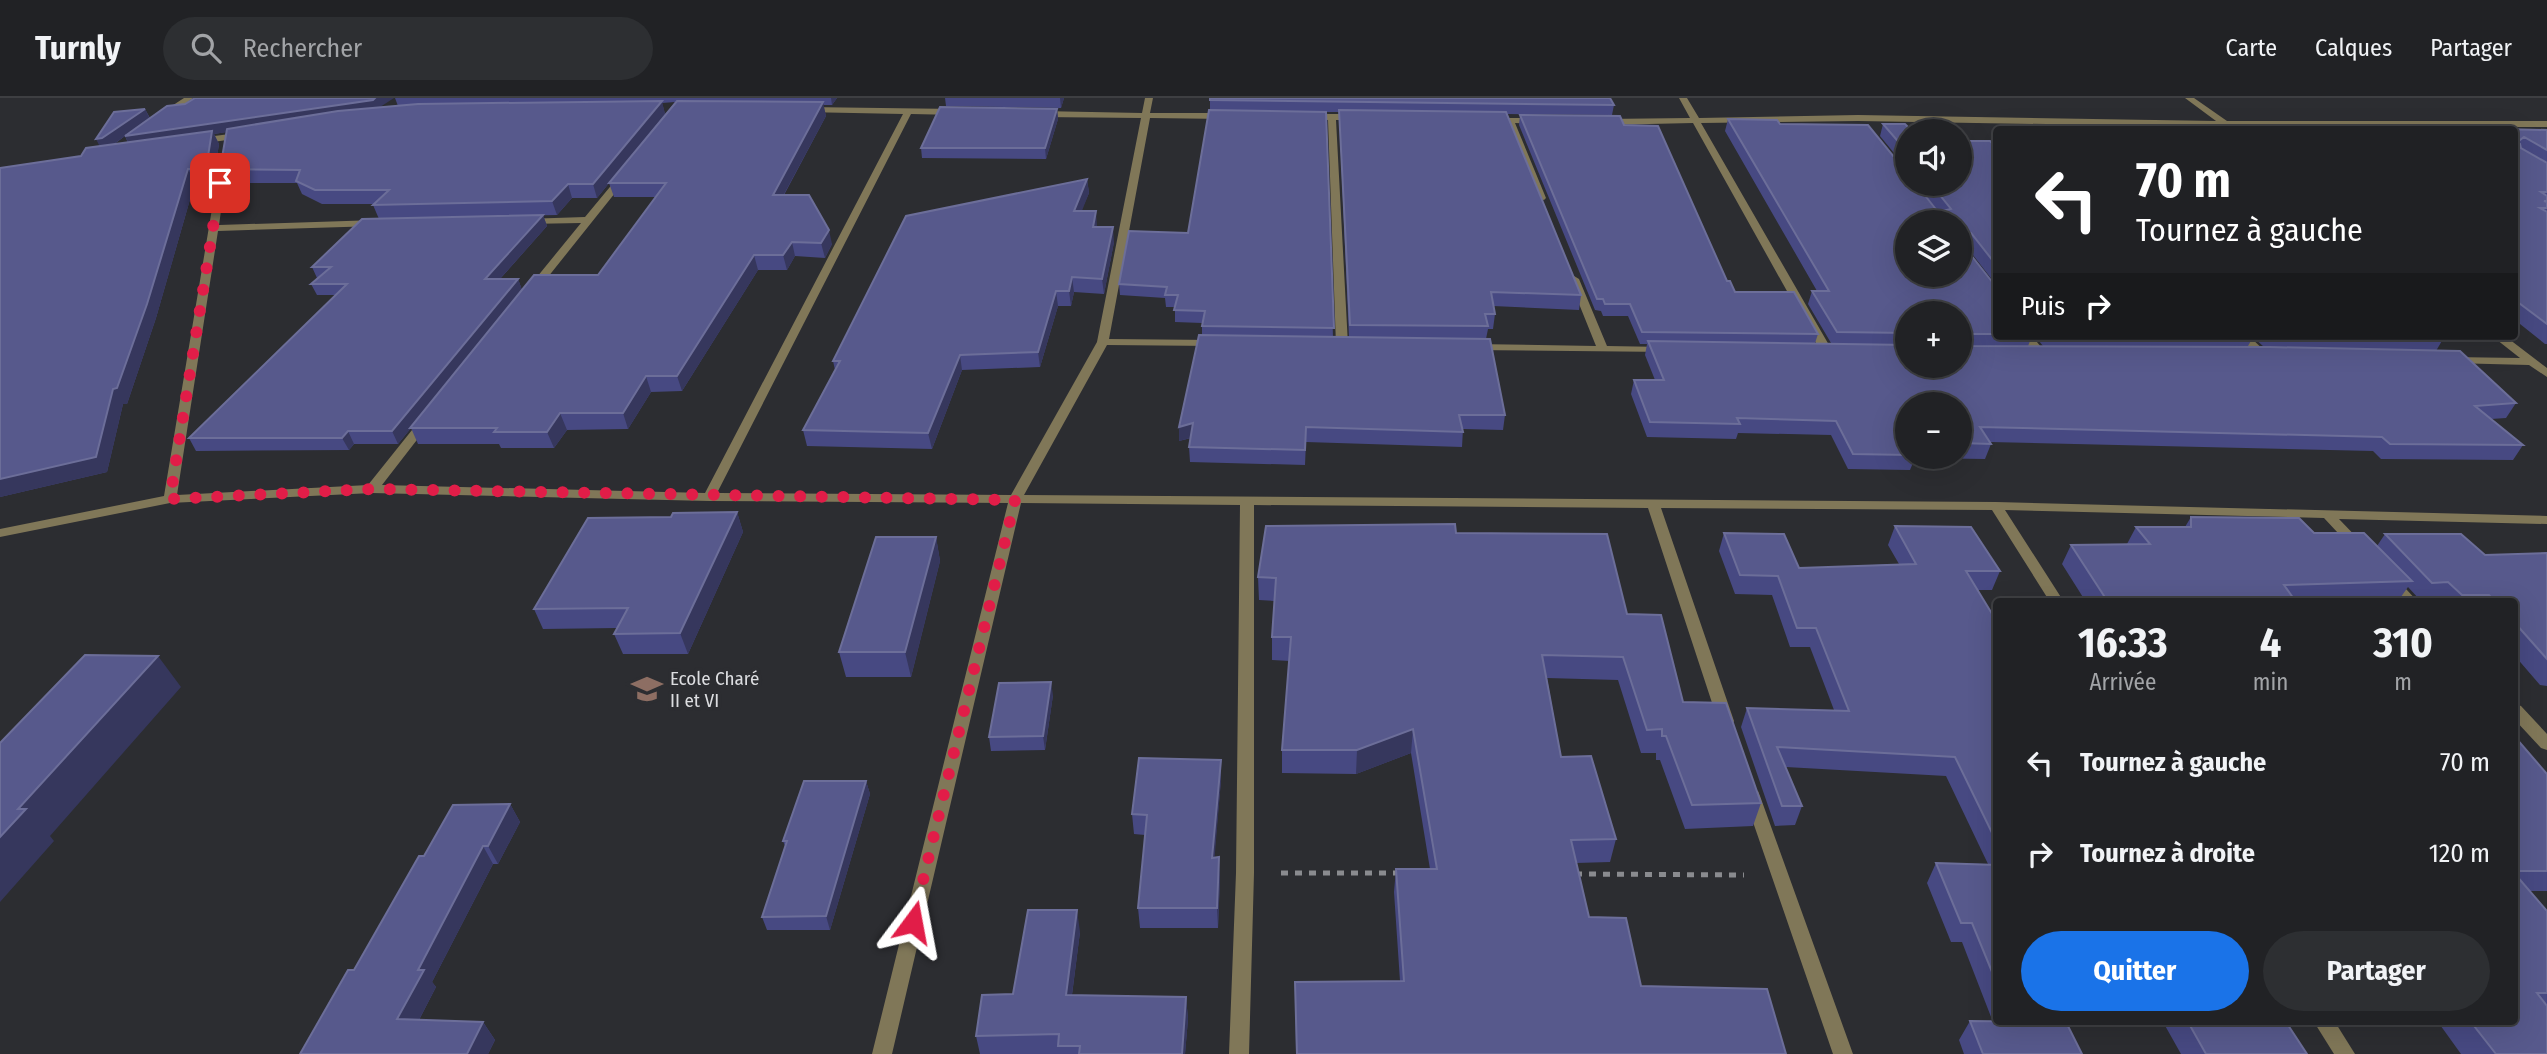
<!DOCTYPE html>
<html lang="fr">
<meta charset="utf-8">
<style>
body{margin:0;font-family:"Fira Sans Condensed",sans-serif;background:#2d2f32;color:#f1f3f6;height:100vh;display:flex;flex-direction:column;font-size:26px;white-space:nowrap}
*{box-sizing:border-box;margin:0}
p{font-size:23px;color:#a2a4a7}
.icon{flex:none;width:38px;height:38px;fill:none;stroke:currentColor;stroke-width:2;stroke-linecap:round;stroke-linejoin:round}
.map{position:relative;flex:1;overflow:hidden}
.sheet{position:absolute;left:1993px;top:500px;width:525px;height:427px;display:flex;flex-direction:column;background:#212225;border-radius:7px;box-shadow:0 7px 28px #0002,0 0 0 2px #3e3f42}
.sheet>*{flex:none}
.top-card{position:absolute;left:1993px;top:28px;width:525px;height:214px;border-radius:7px;box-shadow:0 7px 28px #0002,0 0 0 2px #3e3f42;background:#202124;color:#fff;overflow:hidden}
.fabs{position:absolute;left:1895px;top:21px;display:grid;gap:14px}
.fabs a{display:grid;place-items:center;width:77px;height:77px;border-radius:50%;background:#212225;box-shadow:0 7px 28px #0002,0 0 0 2px #3e3f42;font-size:35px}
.pin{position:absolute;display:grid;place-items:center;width:60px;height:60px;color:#fff;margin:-30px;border-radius:14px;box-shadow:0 4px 10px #0006}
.me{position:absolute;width:77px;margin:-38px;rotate:13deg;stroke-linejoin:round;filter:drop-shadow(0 0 5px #0008)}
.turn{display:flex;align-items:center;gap:24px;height:147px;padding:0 28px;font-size:32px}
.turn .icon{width:91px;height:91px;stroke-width:2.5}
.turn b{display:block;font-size:49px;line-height:60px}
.then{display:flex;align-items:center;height:66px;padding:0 28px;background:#0003;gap:14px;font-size:26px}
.eta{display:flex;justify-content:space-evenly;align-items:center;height:119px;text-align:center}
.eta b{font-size:42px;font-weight:700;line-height:49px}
.cta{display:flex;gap:14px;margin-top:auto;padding:14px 28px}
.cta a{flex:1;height:80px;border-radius:42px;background:#1a73e8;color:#fff;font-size:28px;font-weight:700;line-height:80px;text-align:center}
.cta a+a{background:#2d2f32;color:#f1f3f6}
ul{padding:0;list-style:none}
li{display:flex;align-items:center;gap:21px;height:91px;padding:0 28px}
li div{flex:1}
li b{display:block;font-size:26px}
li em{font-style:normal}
header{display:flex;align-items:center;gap:42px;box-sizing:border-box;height:98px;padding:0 35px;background:#212225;border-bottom:2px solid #3e3f42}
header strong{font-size:33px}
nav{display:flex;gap:38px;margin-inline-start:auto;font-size:24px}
.search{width:490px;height:63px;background:#2d2f32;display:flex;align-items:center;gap:18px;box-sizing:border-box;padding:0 24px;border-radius:38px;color:#a2a4a7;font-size:26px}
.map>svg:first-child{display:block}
</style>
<header>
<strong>Turnly</strong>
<div class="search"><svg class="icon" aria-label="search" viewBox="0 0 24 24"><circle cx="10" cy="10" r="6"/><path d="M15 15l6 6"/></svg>Rechercher</div>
<nav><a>Carte</a><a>Calques</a><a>Partager</a></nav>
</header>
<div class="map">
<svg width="2547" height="956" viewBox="0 0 2547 956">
<rect width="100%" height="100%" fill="#2c2d31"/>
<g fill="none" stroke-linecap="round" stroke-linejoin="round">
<!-- path -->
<path stroke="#8a8b8f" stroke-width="5" stroke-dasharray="7 7" stroke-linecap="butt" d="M1281 775H1401
M1575 776 1744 777"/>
<!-- minor -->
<path fill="#807758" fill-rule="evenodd" d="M184 0H193L167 19H161V15Z
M1145 0H1153L1150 15H1226L1230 18 1226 21 1150 20 1109 241 1214 242 1220 245 1214 248 1107 247 1024 397 1996 404 2547 418V426L2339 421 2364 447 2357 451 2352 450 2324 420 2005 412 2064 504H2050L1992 412 1661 410 1734 623 1732 627H1720L1718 623 1648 410 1254 407V775L1249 956H1229L1236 775 1240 407 1021 405 892 956H872L1008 405 709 403 372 395 170 405 0 439V431L164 398 221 57 225 54 229 57 219 127 377 122 382 125 377 128 218 133 177 397 368 387 420 322 424 321 430 325 382 387 705 395 903 16 803 14 802 12 806 9 957 11 961 14 957 17 911 16 717 395 1011 397 1097 244 1141 20 1040 19 1036 16 1040 13 1142 15Z
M1679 0H1687L1699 20 1858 17 2216 23 2185 0H2194L2227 23H2547V29H2224L1858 23 1701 25 1833 254 1827 257 1821 254 1693 25 1604 27 1600 24 1604 21 1690 20Z
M1310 16H1356L1360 19 1356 22H1336L1348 247 1342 250 1336 247 1328 22 1307 21V17Z
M1489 20H1538L1542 23 1538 26 1515 25 1546 100 1544 102 1536 100 1506 25 1489 24Z
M245 34 249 37 248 39 199 46 195 43 199 40Z
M619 78 627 80 536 194H528V190L581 125 527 126 522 123 524 121 585 119Z
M1574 178 1579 181 1607 248 1665 249 1671 252 1669 254 1472 252 1466 249 1472 246 1596 248 1569 181Z
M2020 238H2032L2046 255 2044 257H2036Z
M2237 238H2249L2269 257 2267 259H2259Z
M2492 238H2505L2547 270V279L2529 267 2451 265 2445 262 2451 259 2520 260Z
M2390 477 2395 479 2418 504H2403L2383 482Z
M2515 606 2521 608 2547 636V652L2541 650 2515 622Z
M1752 692 1758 693 1760 698 1853 956H1833L1744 698 1746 693Z
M2314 924H2335L2355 956H2334Z"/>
</g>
<!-- wall -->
<path fill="#474982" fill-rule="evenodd" d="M395 0H837L832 7H823L826 18 784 97 832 146 825 160 795 158 787 172H758L682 293 651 294 628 331 567 332 554 350H501L499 346H418L411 330 398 346H354L349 352 196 353 189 340 336 197H317L311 186 317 180 312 169 543 117 547 128 500 181H518L522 192 598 177 656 99H614L609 85 675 4 662 5 665 16 597 100H572L557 117 379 121 373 107 374 106H322L302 96 297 85H227L220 71 226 34 214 36 219 46 213 85 195 84 156 220 127 306H123L107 374 0 399V70L81 58 100 49 145 11 150 20 398 8ZM125 38 128 45 113 47Z
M945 0H1064L1061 10 946 8Z
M1210 2 1614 7 1612 17 1506 16 1581 197 1579 212 1493 208 1495 216 1493 231H1488L1486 241 1505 317 1503 332 1463 331 1462 349 1306 344 1305 367 1190 364 1189 349 1191 340 1179 343V329L1202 237V225L1175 224V209H1166L1165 200 1120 197 1119 186 1188 135 1210 12ZM1326 14H1339L1349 239H1333Z
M1057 11 1058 21 1046 61 922 60 921 50Z
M1520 17 1624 27 1735 194 1818 236 1815 245H1831L1808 206 1812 193H1817L1725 33 1728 21 1780 26 1938 114 1917 86H1960L1995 48H1997V188L1966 148H1963L1997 190V238H2032L2028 248H2043L2035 238H2438L2443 241 2436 253 2516 305 2506 320 2491 321 2523 347 2513 362 2381 361 2373 353 1990 344 1991 346 1985 361 1915 360 1910 372 1848 371 1831 337 1738 335 1736 341 1647 339 1631 296 1634 282H1655L1645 257 1647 246H1640L1628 218H1603L1601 213 1595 212 1519 27ZM1908 215 1960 268H1908ZM2253 239 2264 249 2248 248ZM1908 306H1960V359H1908Z
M1883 26 1908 33V72L1880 38Z
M2515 32H2547V246H2545L2515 222Z
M1087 81 1089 95 1081 113 1114 144 1104 196 1074 194 1071 208H1058L1040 269 962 272 932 351 807 348 803 332 835 272 833 263Z
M737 414 743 434 688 556H623L614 536 617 530 543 531 534 511 671 419Z
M2191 419 2314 435 2377 448 2385 436 2485 457 2547 455V588L2540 587 2515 558V504H2438L2436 502H2420L2408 489 2398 503 2359 504H2086L2062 466 2071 447 2127 446 2136 429H2185Z
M1895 428 2000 473 1992 492H1977L1997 524V924L2082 956H1964L1959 942 1970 923 1993 924 1962 844H1951L1927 785 1936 765 1988 766 1946 678 1786 669 1802 708 1795 727 1775 728 1741 629 1747 610 1834 612 1810 549H1790L1772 497 1735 496 1719 453 1724 435 1799 470 1899 466 1888 447Z
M1456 435 1627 516 1683 604 1761 705 1753 728 1685 731 1660 662H1656V655H1641L1618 582 1547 580 1561 659 1616 741 1610 764 1576 765 1589 819 1641 888 1786 956H1296L1295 884 1400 883 1394 794 1396 771H1430L1411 655 1356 676 1282 675V652L1290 563 1272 562V539L1275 503 1259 502 1258 479Z
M936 439 940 463 911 579H846L839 554Z
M1053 597 1045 652 991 653 989 639Z
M2515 639 2547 676V793H2530L2547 813V956H2461L2438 924H2515Z
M1221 662V682L1214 759 1220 779 1218 830H1140L1138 810 1145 737 1134 736 1132 716Z
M866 683 870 696 830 832H767L762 819 785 748 783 743Z
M510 706 520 724 498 766H493L432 884 436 889 419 922 483 924 495 942 488 956H300L354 872Z
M1080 834 1072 897 1186 899 1188 921 1185 956H980L976 938 1013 896Z
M2163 924H2286L2307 956H2181Z"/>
<!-- shaded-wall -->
<path fill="#36375d" d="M375 0H394L377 11 214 36 219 46 213 85 206 71 130 48 125 38 108 50 101 51 96 41 145 11 150 21Z
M831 0H837L832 7Z
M1060 0H1064L1061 10Z
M662 3 665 16 597 100 593 86Z
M823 4 826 18 776 111 773 97Z
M1057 11 1058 21 1046 61 1045 50Z
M188 71 195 84 156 220 127 306H123L107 374 0 399V381L113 291Z
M1087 81 1089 95 1076 128 1074 113Z
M568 86 572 100 557 117 552 103Z
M1096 113 1097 128 1094 143 1093 129Z
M543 117 547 128 490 192 485 181Z
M1113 129 1114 144 1104 196 1102 181Z
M829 132 832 146 825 160 821 145Z
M792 144 795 158 787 172 783 157Z
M754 157 758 172 682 293 677 278Z
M1072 179 1074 194 1071 208 1069 193Z
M518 181 522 192 398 346 392 333Z
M1056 193 1058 208 1040 269 1038 254Z
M960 257 962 272 932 351 928 335Z
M646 278 651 294 628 331 623 315Z
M560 315 567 332 554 350 547 334Z
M1193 325 1194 339 1179 343V329Z
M348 333 354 346 349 352 342 340Z
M737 414 743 434 688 556 680 535Z
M936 439 940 463 911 579 905 554Z
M158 558 181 589 50 738 54 743 0 804V739L18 711Z
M1051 584 1053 597 1045 652 1043 638Z
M1413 631 1411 655 1356 676 1357 652Z
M1221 662V682L1213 779 1212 760Z
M866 683 870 696 830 832 826 818Z
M510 706 520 724 498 766 488 748Z
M483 748 493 766 432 884 436 889 410 939 397 921 418 872Z
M1219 759 1220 779 1218 830 1217 810Z
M1077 812 1080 834 1069 919 1066 897Z
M1186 899 1188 921 1185 956H1182Z
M483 924 495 942 488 956H467Z"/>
<!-- building -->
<path fill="#57598c" stroke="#6c6e99" stroke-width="2" fill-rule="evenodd" d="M195 0H375L373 2 125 38 167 8 185 6Z
M1210 0H1610L1614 7 1210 2Z
M662 3 593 86H568L552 103 373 107 389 92H315L296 83 300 72 220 71 227 31 338 13 418 6Z
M677 3 823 4 773 97H809L829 132 821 145 792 144 783 157H754L677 278H646L623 315H560L547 334H494L497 330H410L534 177H598L666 85H609Z
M940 9 1057 11 1045 50H921Z
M145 11 102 40 96 41 114 14Z
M1209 12 1326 14 1334 230 1202 228 1205 213 1174 212 1178 197H1165L1167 189 1119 186 1129 133 1188 135Z
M1339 12 1506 14 1581 197 1491 194 1495 216H1485L1488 228 1350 227Z
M1520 17 1620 18 1624 27 1658 28 1727 183H1730L1735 194H1794L1818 236 1642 234 1630 206H1605L1603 201H1597Z
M1728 21 1777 22 1780 26 1868 27 1908 76V86H1916L1938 114 1951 111 1931 86H1960V43H1990L1995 48H1997V168L1971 135 1963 134V147L1997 190V236H1965L1962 239 1965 248 2270 249 2460 253 2516 305 2475 308 2523 347 2390 346 2382 339 1980 329 1991 346 1960 345V306H1908V357L1853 356 1836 323 1737 320 1740 326 1650 324 1634 282H1664L1648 243 1908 247V268H1960V215H1908V235L1837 234 1812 193H1829ZM1908 124H1960V177H1908Z
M1883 26H1905L1912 33H1908V55Z
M2099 29 2160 30 2161 32H2102Z
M2502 31 2547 32V52L2524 39 2520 42 2515 39V32Z
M212 33 206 71H188L147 206 117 290 113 291 96 359 0 381V70L81 58 86 50Z
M2515 46H2520L2521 50 2547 65V94H2541L2547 98V103H2544L2547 104V110H2540L2547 114V226L2515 202Z
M1087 81 1074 113H1096L1093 129H1113L1102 181 1072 179 1069 193H1056L1038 254 960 257 928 335 803 332 840 263H833L906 118Z
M543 117 485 181H518L392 333H348L342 340H189L347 186H311L331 169H312L362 121Z
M1199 237 1490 241 1505 317H1459L1463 334 1306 329 1305 352 1189 349 1193 325 1179 329Z
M2299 238H2438L2443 241Z
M737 414 680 535 614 536 628 510 534 511 588 420 671 419 673 415Z
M2191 419 2299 420 2314 435H2364L2412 483 2284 487 2296 504H2108L2071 447 2150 446 2136 429H2191Z
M1455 426 1456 435 1607 436 1627 516 1661 517 1683 604 1726 605 1761 705 1692 707 1666 638H1662V631L1647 632 1623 559 1542 557 1561 659 1591 658 1616 741 1571 742 1589 819 1626 820 1641 888 1767 891 1786 956H1297L1295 884 1404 883 1396 771H1437L1413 631 1357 652H1282L1291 539H1272L1276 480 1258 479 1266 428Z
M1895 428 1971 429 2000 473H1966L1997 524V745L1955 659 1777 649 1802 708H1782L1747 610 1849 613 1816 530H1797L1778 478 1740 477 1724 435 1784 436 1799 470 1916 466Z
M2385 436H2461L2485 457 2547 455V561L2515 525V504H2495L2489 497H2462L2448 484 2432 485Z
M876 439H936L905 554H839Z
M85 557 158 558 18 711H26L0 739V645Z
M1051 584 1043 638 989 639 999 585Z
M2515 639 2547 676V773H2515Z
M1139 660 1221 662 1212 760 1219 759 1217 810H1138L1147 717 1132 716Z
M804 683H866L826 818 762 819 787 743H783Z
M510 706 488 748H483L418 872H424L397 921 483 924 467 956H300L348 872H354L419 758H424L453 707Z
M1936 765 1997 767V886L1972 825H1961Z
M2515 776 2547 813V895H2537L2547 908V956H2496L2471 924H2515Z
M1028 812H1077L1066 897 1186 899 1182 956H1079L1080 948H1058L1059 936 976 938 982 897 1013 896Z
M1970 923 2066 924 2082 956H1983Z
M2188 924H2286L2307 956H2206Z"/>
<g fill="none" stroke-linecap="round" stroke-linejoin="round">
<!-- route -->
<path stroke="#e11d48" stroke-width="12" stroke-dasharray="0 21.6" d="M220 85 170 401 372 391 1015 402 913 824"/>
</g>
<!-- icons -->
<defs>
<symbol id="school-bare" viewBox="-9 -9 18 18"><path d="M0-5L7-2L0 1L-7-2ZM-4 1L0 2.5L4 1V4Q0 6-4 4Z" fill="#8d6e63" stroke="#2c2d31" stroke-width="2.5" paint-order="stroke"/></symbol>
</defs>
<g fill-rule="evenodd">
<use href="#school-bare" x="625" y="569" width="44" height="44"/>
</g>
<g text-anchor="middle" stroke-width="7" stroke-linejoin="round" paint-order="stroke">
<!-- poi labels -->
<g font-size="19" fill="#dcdde0" stroke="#2c2d31" text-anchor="start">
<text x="670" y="587">Ecole Charé<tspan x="670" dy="22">II et VI</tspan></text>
</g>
</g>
</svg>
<div class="fabs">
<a><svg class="icon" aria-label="sound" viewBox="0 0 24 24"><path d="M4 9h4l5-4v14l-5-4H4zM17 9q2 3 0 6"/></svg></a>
<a><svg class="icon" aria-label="layers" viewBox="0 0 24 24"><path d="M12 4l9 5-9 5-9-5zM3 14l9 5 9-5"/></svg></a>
<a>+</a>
<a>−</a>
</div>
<div class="pin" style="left:220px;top:85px;background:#d93025"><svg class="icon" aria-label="arrive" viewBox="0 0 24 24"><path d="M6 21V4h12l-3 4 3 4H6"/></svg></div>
<svg class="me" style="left:913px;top:824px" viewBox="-20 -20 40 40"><path d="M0-17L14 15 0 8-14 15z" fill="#e11d48" stroke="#fff" stroke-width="4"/></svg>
<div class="top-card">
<div class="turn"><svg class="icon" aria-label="left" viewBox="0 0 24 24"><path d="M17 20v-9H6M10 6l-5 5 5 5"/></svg><div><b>70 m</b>Tournez à gauche</div></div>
<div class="then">Puis<svg class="icon" aria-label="right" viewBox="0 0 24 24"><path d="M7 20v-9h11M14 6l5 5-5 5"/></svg></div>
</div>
<section class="sheet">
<div class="eta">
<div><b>16:33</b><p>Arrivée</p></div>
<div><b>4</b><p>min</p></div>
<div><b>310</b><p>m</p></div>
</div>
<ul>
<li><svg class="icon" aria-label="left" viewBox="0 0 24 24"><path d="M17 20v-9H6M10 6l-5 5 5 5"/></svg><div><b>Tournez à gauche</b></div><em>70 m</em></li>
<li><svg class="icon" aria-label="right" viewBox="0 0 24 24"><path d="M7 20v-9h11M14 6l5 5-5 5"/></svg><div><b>Tournez à droite</b></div><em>120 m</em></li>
</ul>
<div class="cta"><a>Quitter</a><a>Partager</a></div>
</section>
</div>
